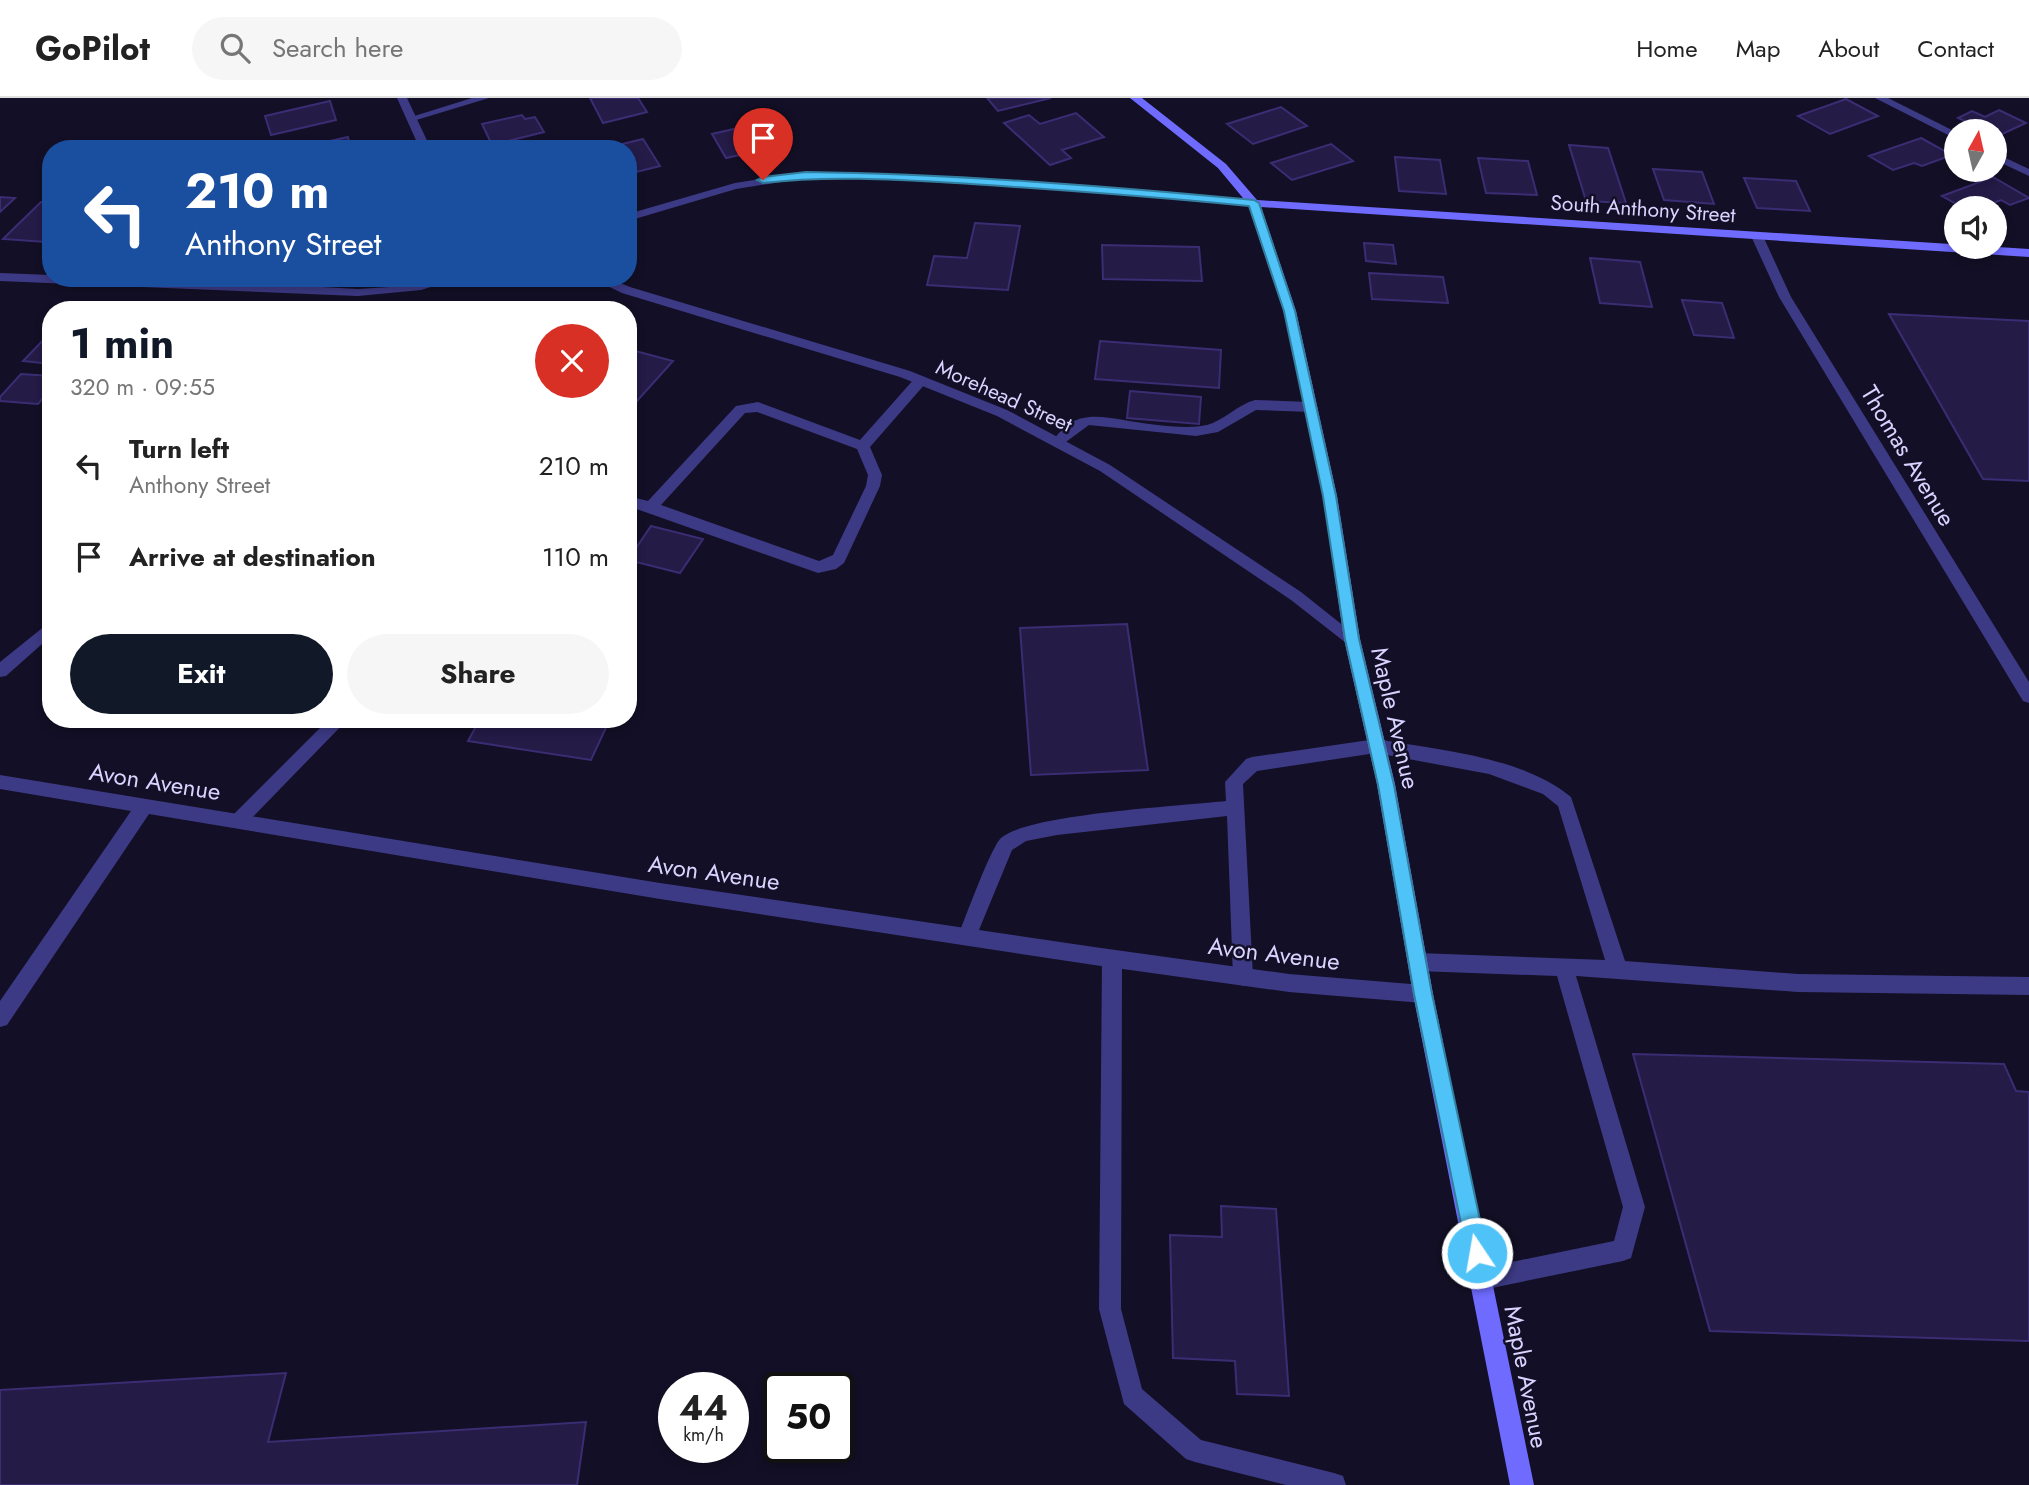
<!DOCTYPE html>
<meta charset="utf-8">
<style>
body{margin:0;font-family:Jost,sans-serif;background:#f6f6f6;color:#222;height:100vh;display:flex;flex-direction:column;font-size:26px;white-space:nowrap}
*{box-sizing:border-box;margin:0}
p{font-size:23px;color:#767676}
.icon{flex:none;width:38px;height:38px;fill:none;stroke:currentColor;stroke-width:2;stroke-linecap:round;stroke-linejoin:round}
.map{position:relative;flex:1;overflow:hidden}
.panel{position:absolute;left:42px;top:203px;width:595px;height:427px;display:flex;flex-direction:column;background:#fff;border-radius:28px;box-shadow:0 4px 10px #0003}
.panel>*{flex:none}
.guide{position:absolute;left:42px;top:42px;width:595px;height:147px;border-radius:28px;box-shadow:0 4px 10px #0003;background:#1a4fa0;color:#fff;overflow:hidden}
.needle{width:46px;rotate:8deg}
.fabs{position:absolute;left:1944px;top:21px;display:grid;gap:14px}
.fabs a{display:grid;place-items:center;width:63px;height:63px;border-radius:50%;background:#fff;box-shadow:0 4px 10px #0003;font-size:35px}
.speed{position:absolute;left:658px;top:1274px;display:flex;gap:14px;font-size:35px;font-weight:700;text-align:center}
.speed>*{display:grid;place-content:center;width:91px;height:91px;border-radius:50%;background:#fff;box-shadow:0 4px 10px #0003;line-height:1}
.speed small{font-size:18px;font-weight:400}
.speed .limit{border:4px solid #111;border-radius:10px;background:#fff;color:#111}
.pin{position:absolute;display:grid;place-items:center;width:60px;height:60px;color:#fff;margin:-72px -30px;border-radius:50% 50% 50% 0;rotate:-45deg;box-shadow:0 0 7px #0007}
.pin .icon{rotate:45deg}
.me{position:absolute;width:77px;margin:-38px;rotate:348deg;stroke-linejoin:round;filter:drop-shadow(0 0 5px #0008)}
.turn{display:flex;align-items:center;gap:24px;height:147px;padding:0 28px;font-size:32px}
.turn .icon{width:91px;height:91px;stroke-width:2.5}
.turn b{display:block;font-size:49px;line-height:60px}
.round{display:grid;place-items:center;flex:none;width:74px;height:74px;border-radius:37px;background:#f6f6f6}
.head{display:flex;align-items:center;justify-content:space-between;height:119px;padding:0 28px}
h1{font-size:42px;font-weight:700;line-height:52px;color:#111827}
.cta{display:flex;gap:14px;margin-top:auto;padding:14px 28px}
.cta a{flex:1;height:80px;border-radius:42px;background:#111827;color:#fff;font-size:28px;font-weight:700;line-height:80px;text-align:center}
.cta a+a{background:#f6f6f6;color:#222}
ul{padding:0;list-style:none}
li{display:flex;align-items:center;gap:21px;height:91px;padding:0 28px}
li div{flex:1}
li b{display:block;font-size:26px}
li em{font-style:normal}
header{display:flex;align-items:center;gap:42px;box-sizing:border-box;height:98px;padding:0 35px;background:#fff;border-bottom:2px solid #e0e0e0}
header strong{font-size:33px}
nav{display:flex;gap:38px;margin-inline-start:auto;font-size:24px}
.search{width:490px;height:63px;background:#f6f6f6;display:flex;align-items:center;gap:18px;box-sizing:border-box;padding:0 24px;border-radius:38px;color:#767676;font-size:26px}
.map>svg:first-child{display:block}
</style>
<header>
<strong>GoPilot</strong>
<div class="search"><svg class="icon" aria-label="search" viewBox="0 0 24 24"><circle cx="10" cy="10" r="6"/><path d="M15 15l6 6"/></svg>Search here</div>
<nav><a>Home</a><a>Map</a><a>About</a><a>Contact</a></nav>
</header>
<div class="map">
<svg width="2029" height="1387" viewBox="0 0 2029 1387">
<rect width="100%" height="100%" fill="#130f26"/>
<!-- building -->
<path fill="#241b47" stroke="#3b2d73" stroke-width="2" d="M590 0H638L647 14 603 25Z
M987 0H1051L998 13Z
M1846 1 1878 18 1830 36 1798 18Z
M330 3 336 22 271 37 265 18Z
M1281 9 1307 28 1253 46 1227 26Z
M1999 12 2026 25 1998 38 1995 33H1987L1958 20 1972 13 1985 19Z
M1076 15 1104 39 1062 52 1071 60 1050 67 1004 25 1029 17 1040 26Z
M522 17 525 21 535 19 544 34 492 47 482 26Z
M756 26 770 50 726 60 712 36Z
M348 39 350 50 322 51 321 45Z
M1921 40 1952 57 1922 68 1914 65 1893 72 1869 58Z
M643 41 660 68 628 76V51H602Z
M1331 46 1353 63 1292 82 1271 65Z
M1569 47 1608 50 1626 105 1586 103Z
M1395 59 1440 62 1446 96 1399 93Z
M1478 60 1528 63 1537 97 1486 95Z
M1653 71 1702 74 1714 106 1664 102Z
M1993 79 2029 100 2010 107 2001 102 1980 110H1963L1942 98Z
M1744 80 1796 83 1810 113 1757 110Z
M0 99 15 100 0 114Z
M41 104 51 105V139L46 144 3 141Z
M975 125 1020 128 1008 192 927 187 934 158 967 160Z
M1364 145 1393 147 1396 166 1366 163Z
M1102 147 1199 149 1202 183 1103 181Z
M1590 160 1640 164 1652 209 1600 205Z
M1369 175 1443 179 1448 205 1372 201Z
M1682 202 1722 205 1734 240 1694 237Z
M1889 216 2029 223V383L1983 381Z
M51 234V266L23 263Z
M1100 243 1221 252 1219 290 1095 281Z
M628 251 673 263 628 313Z
M21 276 51 278V291L38 306 0 303V299Z
M1130 293 1201 299 1199 326 1127 320Z
M651 428 703 441 680 475 628 462Z
M1127 526 1148 672 1031 677 1020 530Z
M480 621H610L591 662 468 643Z
M1633 956 2004 966 2016 993 2029 994V1243L1710 1233Z
M1221 1108 1276 1111 1289 1298 1237 1296 1235 1263 1173 1260 1170 1137 1222 1139Z
M286 1275 268 1344 586 1324 577 1387H0V1292Z"/>
<g fill="none" stroke-linecap="round" stroke-linejoin="round">
<!-- service -->
<path fill="#3d3a85" fill-rule="evenodd" d="M920 279 925 280V286L870 349 882 377 880 388 844 465 836 471 818 475 628 408V398L648 403 736 308 758 304 860 342 915 280ZM757 314 857 351 868 377 866 388 833 457 819 463 661 407 745 315Z
M1255 302 1310 304 1317 309 1310 314 1256 312 1218 334 1196 338 1089 327 1059 349 1052 344C1073 314 1092 317 1124 322 1146 326 1186 332 1207 327 1223 323 1237 307 1255 302Z
M329 621H348L245 727 239 730 233 727 230 722 233 717Z
M1376 641C1438 652 1521 658 1571 699L1625 863 1798 876 2029 879V897L1798 894 1576 878 1645 1109 1631 1160 1623 1163 1482 1192 1474 1189 1471 1181 1474 1173 1482 1170 1614 1143 1623 1109 1557 878 1418 873 1411 870 1408 864 1411 858 1418 855 1605 862 1558 708 1543 696 1489 676 1376 655 1257 673 1243 686 1253 879 1250 885 1243 888 1236 885 1233 879 1227 718 1057 737 1026 743 1012 752 974 844 967 847 960 844 958 838C965 821 991 749 1001 740 1028 716 1182 708 1226 703L1225 684 1246 661 1252 659Z
M1112 852 1119 855 1122 861 1121 1211 1142 1291 1201 1342 1334 1375 1343 1378 1346 1387H1286L1195 1364 1186 1361 1124 1306 1099 1211 1102 861 1105 855Z"/>
<!-- minor -->
<path fill="#3d3a85" fill-rule="evenodd" d="M472 0H489L413 23 408 20Z
M806 74C956 76 1105 87 1254 102L1260 105 1254 108 1096 93 882 81 806 80 736 91 628 123V116L735 85Z
M1757 134 1763 138 1791 199 2029 584V605L2023 603 1779 199 1751 138Z
M0 175 51 177V180H159L358 191 390 189 437 180H459L421 192 358 198 0 183Z
M51 523V538L6 578 0 579V564Z
M0 677 660 785 1094 849 1289 876 1423 887 1430 889 1433 896 1430 903 1423 905 1289 894 1094 867 660 801 149 716 7 927 0 929V903L131 713 0 691Z"/>
<!-- tertiary -->
<path fill="#3d3a85" fill-rule="evenodd" d="M397 0H407L431 51H420Z
M1875 0H1888L1956 34V41Z
M1995 55 2029 71V78L1995 62Z
M591 180H608L630 189 910 273 1007 312 1110 367 1301 494 1360 541 1358 545H1346L1291 502 1100 373 997 318 900 279 622 195Z"/>
<!-- secondary -->
<path fill="#6f6bff" fill-rule="evenodd" d="M1130 0H1142L1226 66 1257 102 2029 151V159L1261 109 1296 213 1337 398 1360 541 1395 686 1433 896 1534 1387H1510L1413 896 1377 686 1344 541 1323 398 1284 213 1248 106 1218 70Z"/>
</g>
<!-- route -->
<path fill="#4fc3f7" stroke="#337fa1" stroke-width="2" d="M806 74C956 76 1105 88 1254 102L1259 105 1295 213 1336 398 1359 541 1394 687 1432 896 1487 1155 1484 1162 1477 1165 1470 1162 1467 1155 1414 896 1378 687 1345 541 1323 398 1284 213 1249 108C1157 99 1064 92 971 86 901 82 832 77 763 85L757 82 763 79Z"/>
<g text-anchor="middle" stroke-width="5" stroke-linejoin="round" paint-order="stroke">
<!-- far-street labels -->
<g font-size="21" fill="#d9d4ff" stroke="#130f26">
<text transform="translate(1643 111) rotate(4)" y="7">South Anthony Street</text>
<text transform="translate(1004 298) rotate(24)" y="7">Morehead Street</text>
</g>
<!-- street labels -->
<g font-size="24" fill="#d9d4ff" stroke="#130f26">
<text transform="translate(1908 358) rotate(59)" y="8">Thomas Avenue</text>
<text transform="translate(1395 620) rotate(77)" y="8">Maple Avenue</text>
<text transform="translate(155 684) rotate(9)" y="8">Avon Avenue</text>
<text transform="translate(714 775) rotate(8)" y="8">Avon Avenue</text>
<text transform="translate(1274 856) rotate(7)" y="8">Avon Avenue</text>
<text transform="translate(1526 1279) rotate(79)" y="8">Maple Avenue</text>
</g>
</g>
</svg>
<div class="fabs">
<a><svg class="needle" viewBox="-14 -14 28 28"><path d="M0-13l5 13h-10z" fill="#e53935"/><path d="M0 13l5-13h-10z" fill="#767676"/></svg></a>
<a><svg class="icon" aria-label="sound" viewBox="0 0 24 24"><path d="M4 9h4l5-4v14l-5-4H4zM17 9q2 3 0 6"/></svg></a>
</div>
<div class="speed"><div>44<small>km/h</small></div><div class="limit">50</div></div>
<div class="pin" style="left:763px;top:82px;background:#d93025"><svg class="icon" aria-label="arrive" viewBox="0 0 24 24"><path d="M6 21V4h12l-3 4 3 4H6"/></svg></div>
<svg class="me" style="left:1477px;top:1155px" viewBox="-20 -20 40 40"><circle r="17" fill="#4fc3f7" stroke="#fff" stroke-width="3"/><path d="M0-11L8 9 0 5-8 9z" fill="#fff"/></svg>
<div class="guide">
<div class="turn"><svg class="icon" aria-label="left" viewBox="0 0 24 24"><path d="M17 20v-9H6M10 6l-5 5 5 5"/></svg><div><b>210 m</b>Anthony Street</div></div>
</div>
<section class="panel">
<div class="head"><div><h1>1 min</h1><p>320 m · 09:55</p></div><a class="round" style="background:#d93025;color:#fff"><svg class="icon" aria-label="close" viewBox="0 0 24 24"><path d="M6 6l12 12M18 6L6 18"/></svg></a></div>
<ul>
<li><svg class="icon" aria-label="left" viewBox="0 0 24 24"><path d="M17 20v-9H6M10 6l-5 5 5 5"/></svg><div><b>Turn left</b><p>Anthony Street</p></div><em>210 m</em></li>
<li><svg class="icon" aria-label="arrive" viewBox="0 0 24 24"><path d="M6 21V4h12l-3 4 3 4H6"/></svg><div><b>Arrive at destination</b></div><em>110 m</em></li>
</ul>
<div class="cta"><a>Exit</a><a>Share</a></div>
</section>
</div>
